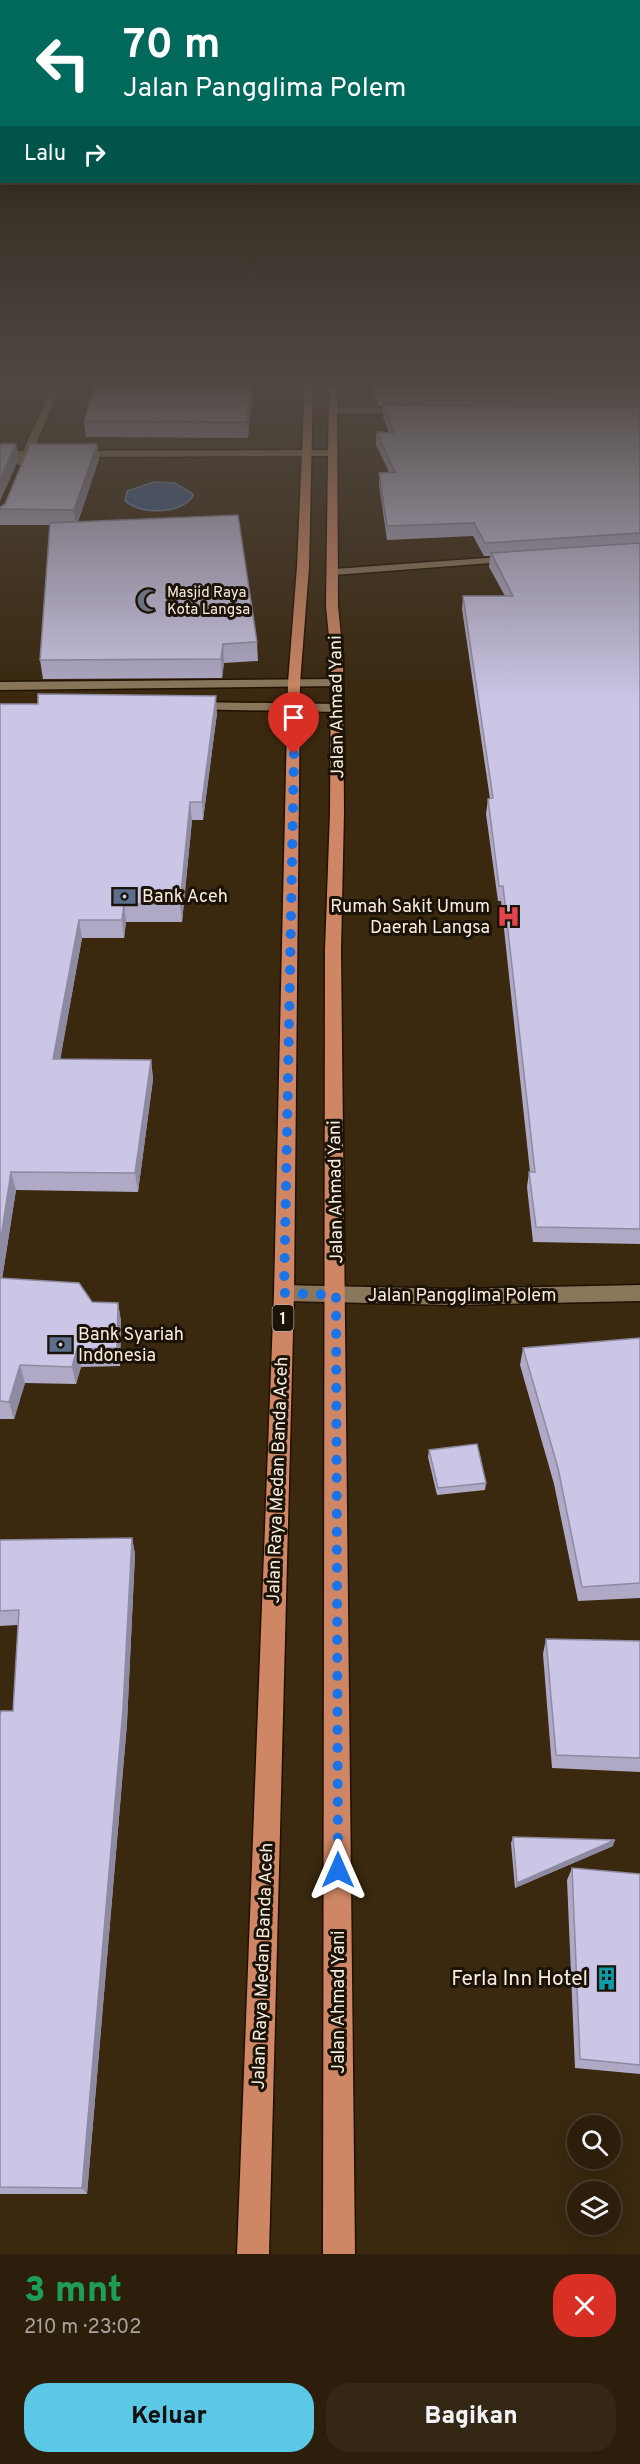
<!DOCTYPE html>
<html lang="id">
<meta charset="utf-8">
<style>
body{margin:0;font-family:Overpass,sans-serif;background:#342714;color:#f1f3f6;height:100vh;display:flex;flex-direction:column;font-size:22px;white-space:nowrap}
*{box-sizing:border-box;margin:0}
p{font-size:20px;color:#a6a29d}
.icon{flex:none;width:33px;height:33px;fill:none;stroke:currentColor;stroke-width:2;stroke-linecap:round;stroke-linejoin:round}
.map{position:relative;height:2254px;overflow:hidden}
.panel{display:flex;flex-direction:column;background:#2c1e0b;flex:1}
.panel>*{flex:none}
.hud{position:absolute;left:0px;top:0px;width:640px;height:183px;box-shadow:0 6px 24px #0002,0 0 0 2px #483c2c;background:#00695c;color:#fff;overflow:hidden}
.tools{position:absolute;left:567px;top:2115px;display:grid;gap:12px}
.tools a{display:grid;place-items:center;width:54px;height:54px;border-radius:50%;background:#2c1e0b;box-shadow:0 6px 24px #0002,0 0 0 2px #483c2c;font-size:30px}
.pin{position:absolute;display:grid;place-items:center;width:51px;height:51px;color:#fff;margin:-62px -26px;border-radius:50% 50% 50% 0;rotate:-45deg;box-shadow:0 0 6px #0007}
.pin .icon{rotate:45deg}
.me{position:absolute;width:66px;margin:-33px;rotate:0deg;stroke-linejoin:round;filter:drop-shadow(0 0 4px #0008)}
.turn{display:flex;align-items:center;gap:21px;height:126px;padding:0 24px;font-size:27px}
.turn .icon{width:78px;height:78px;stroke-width:2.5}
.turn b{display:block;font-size:42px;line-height:51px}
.then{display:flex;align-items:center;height:57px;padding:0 24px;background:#0003;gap:12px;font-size:22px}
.round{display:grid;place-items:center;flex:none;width:63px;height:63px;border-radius:24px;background:#342714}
.head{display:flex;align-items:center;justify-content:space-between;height:102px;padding:0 24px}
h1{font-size:36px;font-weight:800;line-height:45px;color:#1e9e55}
.cta{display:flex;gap:12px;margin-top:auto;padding:12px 24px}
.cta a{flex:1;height:69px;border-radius:24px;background:#5bc8e6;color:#111;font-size:24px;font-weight:800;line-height:69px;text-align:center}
.cta a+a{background:#342714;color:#f1f3f6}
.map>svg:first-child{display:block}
</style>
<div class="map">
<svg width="640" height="2254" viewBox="0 0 640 2254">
<rect width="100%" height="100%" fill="#3a280f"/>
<!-- water -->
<path fill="#406194" stroke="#788baa" stroke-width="1.5" d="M154 482 175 483 193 494 192 498C177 514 142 515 125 501L127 491Z"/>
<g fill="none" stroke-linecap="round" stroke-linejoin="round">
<defs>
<path id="street" d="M54 383H62L33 451 333 450 338 453 333 456 30 457 25 466 22 467 17 464 20 457H0V451H23Z
M333 408H407L412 411 407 414 330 413 328 411Z
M512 556 516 557V561L334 575 328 572 334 569Z
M336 679 342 683 340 686 0 690V682Z
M192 702 337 704 343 708 337 712 187 709 186 706Z"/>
<path id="secondary" d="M284 1285 453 1289 640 1285V1301L453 1305 284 1301 277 1299 274 1293 277 1287Z"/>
<path id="primary" d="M305 383H313L309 567 300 683 294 1293 269 2254H237L274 1293 288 683 297 567Z
M329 383H337L338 606 343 657 344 812 341 950 355 2254H323L325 950 330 812 331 657 326 606Z"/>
</defs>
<!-- street casing -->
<use href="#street" stroke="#201000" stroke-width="3"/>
<!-- secondary casing -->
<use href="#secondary" stroke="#201000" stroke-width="3"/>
<!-- primary casing -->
<use href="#primary" stroke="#201000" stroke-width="3"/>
<!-- street -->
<use href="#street" fill="#8a765b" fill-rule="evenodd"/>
<!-- secondary -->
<use href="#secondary" fill="#8a765b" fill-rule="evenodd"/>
<!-- primary -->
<use href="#primary" fill="#ce8664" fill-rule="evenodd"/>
</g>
<!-- wall -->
<path fill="#afa9c6" d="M253 383 248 438 86 437 84 421Z
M370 383H640V1244L533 1242 527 1187 529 1172H530L501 901H498L486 814 488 799H490L462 609 463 596H505L489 567 490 556H484L473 536 387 540 379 485V473L389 472 376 445V432L389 433 383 417V406H379Z
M97 444 99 459 78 522 257 642 258 661 224 663 222 678 43 679 40 660 50 525H0V509Z
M0 704 217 713 203 820H192L182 922H126L124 938H82L60 1059 151 1060 153 1079 138 1192 16 1190 2 1278 92 1302 118 1303 121 1321 120 1366 81 1367 76 1384 25 1383 14 1419H0Z
M640 1338V1598L578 1601 554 1484 520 1365 523 1348Z
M429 1450 486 1483 485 1490 437 1495 428 1457Z
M132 1538 135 1554 127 1723 87 2194H0V1715L13 1711 18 1625 0 1626V1540Z
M546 1639 640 1641V1772L552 1768 543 1654Z
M513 1837 613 1846 515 1888 511 1843Z
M572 1868 640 1874V2074L575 2068 567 1880Z"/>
<!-- shaded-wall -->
<path fill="#8e8aa1" d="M251 383H253L248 438 247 422Z
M16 444 19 459 0 501V480Z
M97 444 99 459 76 526 74 510Z
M223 644 224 663 222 678 221 659Z
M216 696 217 713 203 820 202 802Z
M190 802 192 820 182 922 180 904Z
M124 904 126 922 124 938 122 920Z
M79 920 82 938 57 1078 53 1059Z
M151 1060 153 1079 138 1192 135 1173Z
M11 1172 16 1190 0 1293V1244Z
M118 1303 121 1321 120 1366 117 1348Z
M77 1349 81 1367 76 1384 72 1367Z
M20 1365 25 1383 14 1419 9 1402Z
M132 1538 135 1554 127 1723 87 2194 82 2188Z
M615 1840 613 1846 515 1888 517 1883Z"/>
<!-- building -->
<path fill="#cbc5e6" stroke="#8e8aa1" stroke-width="1.5" d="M96 383H251L247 422 84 421Z
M375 383H640V397L545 394H379Z
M383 405 640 407V533L485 543 474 523 387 526 379 473 395 472 376 432 394 433Z
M0 444H16L0 480Z
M30 444H97L74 510 0 509V507L5 504Z
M238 515 257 642 223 644 221 659 40 660 50 523Z
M640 543V1229L536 1227 529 1172H535L503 886H499L488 799 493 798 463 596H513L491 553Z
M38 694 216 696 202 802H190L180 904H124L122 920H79L53 1059 151 1060 135 1173 11 1172 0 1244V704H38Z
M0 1278 79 1283 92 1302 118 1303 117 1348 77 1349 72 1367 20 1365 9 1402 0 1401Z
M640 1338V1583L582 1587 558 1468 523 1348Z
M477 1444 486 1483 438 1488 429 1450Z
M132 1538 123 1709 82 2188 0 2187V1715L1 1711H13L19 1610 0 1611V1540Z
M546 1639 640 1641V1758L556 1755Z
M513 1837 615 1840 517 1883Z
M572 1868 640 1874V2065L580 2059Z"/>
<!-- sky -->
<linearGradient id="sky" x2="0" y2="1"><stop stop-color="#201608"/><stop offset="0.55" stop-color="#4f4842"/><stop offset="1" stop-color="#4f4842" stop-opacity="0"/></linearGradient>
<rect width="640" height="699" fill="url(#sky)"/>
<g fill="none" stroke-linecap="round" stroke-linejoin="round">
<!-- route -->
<path stroke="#1a73e8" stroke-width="10" stroke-dasharray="0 18" d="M294 754 284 1293 336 1295 338 1870"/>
</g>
<!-- icons -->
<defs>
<symbol id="mosque-bare" viewBox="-9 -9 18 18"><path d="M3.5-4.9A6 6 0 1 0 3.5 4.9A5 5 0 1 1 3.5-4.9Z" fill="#6b7280" stroke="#1b1308" stroke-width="2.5" paint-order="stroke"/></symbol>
<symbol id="bank-bare" viewBox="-9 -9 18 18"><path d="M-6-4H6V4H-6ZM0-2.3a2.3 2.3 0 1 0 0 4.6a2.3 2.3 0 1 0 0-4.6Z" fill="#5c6f8a" stroke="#1b1308" stroke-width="2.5" paint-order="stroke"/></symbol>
<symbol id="hospital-bare" viewBox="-9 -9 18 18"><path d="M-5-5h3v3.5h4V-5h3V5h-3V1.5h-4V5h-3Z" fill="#e0444e" stroke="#1b1308" stroke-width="2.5" paint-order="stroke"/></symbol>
<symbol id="building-bare" viewBox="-9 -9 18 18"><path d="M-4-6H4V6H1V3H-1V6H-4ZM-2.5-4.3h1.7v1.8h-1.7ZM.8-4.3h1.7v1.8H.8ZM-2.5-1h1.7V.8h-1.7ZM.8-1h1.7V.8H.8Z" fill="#0f9aa8" stroke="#1b1308" stroke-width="2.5" paint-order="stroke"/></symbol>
</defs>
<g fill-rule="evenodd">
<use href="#mosque-bare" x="132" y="584" width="33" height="33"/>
<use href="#bank-bare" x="108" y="880" width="33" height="33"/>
<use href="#hospital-bare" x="492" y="900" width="33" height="33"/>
<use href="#bank-bare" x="44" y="1328" width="33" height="33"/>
<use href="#building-bare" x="590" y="1962" width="33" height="33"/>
</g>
<g text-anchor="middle" stroke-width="6" stroke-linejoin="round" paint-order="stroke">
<!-- far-poi labels -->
<g font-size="15" fill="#f9eddf" stroke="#1b1308" text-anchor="start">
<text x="167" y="597">Masjid Raya<tspan x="167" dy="17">Kota Langsa</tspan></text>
</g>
<!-- shield labels -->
<rect fill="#1b1308" stroke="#b6ac9e" stroke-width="1.5" x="272.5" y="1305" width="21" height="26" rx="4.5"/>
<g font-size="16" font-weight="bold" fill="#f9eddf">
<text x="283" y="1324">1</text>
</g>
<!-- street labels -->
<g font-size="18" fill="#f9eddf" stroke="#1b1308">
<text transform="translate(336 707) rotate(-91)" y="6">Jalan Ahmad Yani</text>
<text transform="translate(335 1192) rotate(-91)" y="6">Jalan Ahmad Yani</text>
<text x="462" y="1301">Jalan Pangglima Polem</text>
<text transform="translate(277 1480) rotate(-88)" y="6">Jalan Raya Medan Banda Aceh</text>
<text transform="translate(262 1966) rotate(-88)" y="6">Jalan Raya Medan Banda Aceh</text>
<text transform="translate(338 2002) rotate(-90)" y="6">Jalan Ahmad Yani</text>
</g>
<!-- poi labels -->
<g font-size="18" fill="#f9eddf" stroke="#1b1308" text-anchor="start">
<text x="142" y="902">Bank Aceh</text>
<text x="490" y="912" text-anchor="end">Rumah Sakit Umum<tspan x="490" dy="21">Daerah Langsa</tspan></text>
<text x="78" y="1340">Bank Syariah<tspan x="78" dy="21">Indonesia</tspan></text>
</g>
<!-- near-poi labels -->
<g font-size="21" fill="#f9eddf" stroke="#1b1308" text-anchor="end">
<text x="588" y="1985">Ferla Inn Hotel</text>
</g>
</g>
</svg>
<div class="tools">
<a><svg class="icon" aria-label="search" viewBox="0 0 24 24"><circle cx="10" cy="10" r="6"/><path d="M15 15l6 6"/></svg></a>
<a><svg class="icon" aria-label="layers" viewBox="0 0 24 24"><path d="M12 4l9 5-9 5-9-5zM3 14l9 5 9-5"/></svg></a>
</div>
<div class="pin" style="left:294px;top:754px;background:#d93025"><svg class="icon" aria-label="arrive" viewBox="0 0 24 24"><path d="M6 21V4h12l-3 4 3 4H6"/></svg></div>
<svg class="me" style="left:338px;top:1870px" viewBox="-20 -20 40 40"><path d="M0-17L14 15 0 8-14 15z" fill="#1a73e8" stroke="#fff" stroke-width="4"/></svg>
<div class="hud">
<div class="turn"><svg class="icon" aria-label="left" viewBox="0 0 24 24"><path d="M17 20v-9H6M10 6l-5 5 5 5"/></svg><div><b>70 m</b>Jalan Pangglima Polem</div></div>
<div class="then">Lalu<svg class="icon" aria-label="right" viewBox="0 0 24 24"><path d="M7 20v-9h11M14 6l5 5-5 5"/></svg></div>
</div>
</div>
<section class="panel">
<div class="head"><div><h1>3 mnt</h1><p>210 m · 23:02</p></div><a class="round" style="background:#d93025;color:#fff"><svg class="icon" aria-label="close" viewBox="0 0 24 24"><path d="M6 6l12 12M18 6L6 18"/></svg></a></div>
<div class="cta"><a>Keluar</a><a>Bagikan</a></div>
</section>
